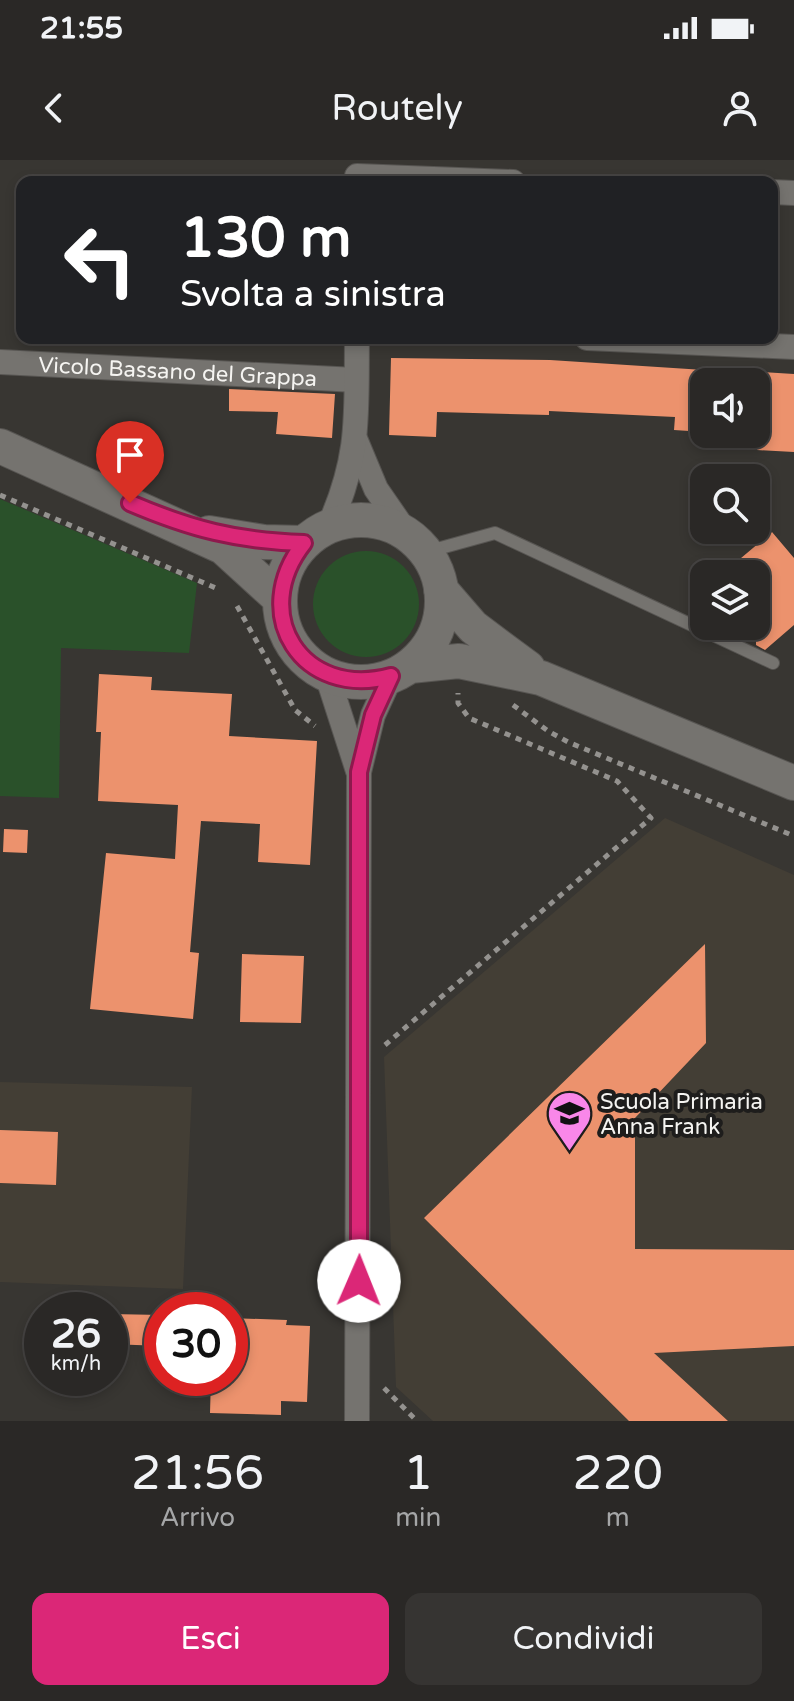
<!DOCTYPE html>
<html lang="it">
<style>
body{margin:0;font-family:"Varela Round",sans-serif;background:#363432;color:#f1f3f6;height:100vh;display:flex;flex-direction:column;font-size:30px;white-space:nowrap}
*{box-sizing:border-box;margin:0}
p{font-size:26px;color:#a5a6a7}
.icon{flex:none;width:44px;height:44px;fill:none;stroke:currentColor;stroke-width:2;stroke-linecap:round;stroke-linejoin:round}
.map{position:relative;height:1261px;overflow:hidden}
.details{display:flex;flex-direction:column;background:#2a2826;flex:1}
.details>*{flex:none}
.top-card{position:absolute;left:16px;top:16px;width:762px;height:168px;border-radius:16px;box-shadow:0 4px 12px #0003,0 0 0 2px #464443;background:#202124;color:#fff;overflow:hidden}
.buttons{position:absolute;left:690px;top:208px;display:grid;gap:16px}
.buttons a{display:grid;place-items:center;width:80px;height:80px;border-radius:16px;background:#2a2826;box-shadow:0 4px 12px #0003,0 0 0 2px #464443;font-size:40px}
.speed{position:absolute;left:24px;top:1132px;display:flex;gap:16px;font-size:40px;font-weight:700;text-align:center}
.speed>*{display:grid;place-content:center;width:104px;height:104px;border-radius:50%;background:#2a2826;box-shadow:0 4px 12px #0003,0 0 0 2px #464443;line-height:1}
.speed small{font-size:20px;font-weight:400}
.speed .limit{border:12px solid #d22;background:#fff;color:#111}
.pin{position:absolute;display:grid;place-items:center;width:68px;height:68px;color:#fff;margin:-82px -34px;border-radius:50% 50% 50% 0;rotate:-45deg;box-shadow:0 0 8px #0007}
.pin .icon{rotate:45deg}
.me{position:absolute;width:88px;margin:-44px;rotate:1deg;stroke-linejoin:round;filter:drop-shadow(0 0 6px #0008)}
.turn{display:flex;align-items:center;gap:28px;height:168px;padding:0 32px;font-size:36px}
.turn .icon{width:104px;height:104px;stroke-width:2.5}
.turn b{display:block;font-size:56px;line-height:68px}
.eta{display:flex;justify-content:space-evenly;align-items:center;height:136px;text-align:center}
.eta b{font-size:48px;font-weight:600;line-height:56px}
.primary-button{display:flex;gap:16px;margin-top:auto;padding:16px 32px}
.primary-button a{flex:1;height:92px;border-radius:16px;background:#db2777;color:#fff;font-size:32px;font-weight:600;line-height:92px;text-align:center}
.primary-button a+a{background:#363432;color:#f1f3f6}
.status{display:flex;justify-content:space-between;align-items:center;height:56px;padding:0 40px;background:#2a2826;direction:ltr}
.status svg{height:22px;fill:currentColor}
header{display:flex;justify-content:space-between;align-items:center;height:104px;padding:0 32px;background:#2a2826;font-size:36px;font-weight:600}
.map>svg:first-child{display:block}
</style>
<div class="status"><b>21:55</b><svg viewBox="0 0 49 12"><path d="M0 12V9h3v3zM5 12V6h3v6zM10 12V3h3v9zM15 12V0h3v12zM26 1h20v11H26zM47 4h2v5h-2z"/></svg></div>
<header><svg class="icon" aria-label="back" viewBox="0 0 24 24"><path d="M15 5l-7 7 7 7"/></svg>Routely<svg class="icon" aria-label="person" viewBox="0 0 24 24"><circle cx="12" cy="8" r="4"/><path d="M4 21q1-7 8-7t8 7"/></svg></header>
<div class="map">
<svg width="794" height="1261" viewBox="0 0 794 1261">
<rect width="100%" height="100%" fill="#383632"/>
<!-- built -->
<path fill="#433e35" d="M665 658 794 715V1261H433L396 1227 384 897Z
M0 922 192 927 183 1129 0 1122Z"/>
<!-- green -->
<path fill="#2a512a" d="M0 339 197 423 189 493 61 488 59 638 0 636Z
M313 444a53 53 0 1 1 106 0a53 53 0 1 1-106 0Z"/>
<!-- building -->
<path fill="#ec926d" d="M391 198 550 200 704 210V272L674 270 675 257 549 251V255L437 252 436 277 389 275Z
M762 212 794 214V292L757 290Z
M229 229 335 234 332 278 276 274 278 252 229 251Z
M772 372 794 398V465L765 490 756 485V414H722Z
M99 514 152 517 151 530 232 534 229 576 317 581 310 705 258 702 260 664 201 661 190 792 199 793 193 859 90 849 106 693 175 699 178 645 98 641 101 572H96Z
M4 669 28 670 27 693 3 692Z
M705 784 706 883 635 958V1089L794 1090V1186L654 1193 728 1261H629L424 1058Z
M242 794 304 796 301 863 240 862Z
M0 970 58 972 56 1025 0 1023Z
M110 1154 162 1155V1186L110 1184Z
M230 1158 287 1160 286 1165 310 1166 307 1242 281 1241V1255L210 1253 211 1218H230Z"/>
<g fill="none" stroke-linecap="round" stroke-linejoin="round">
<defs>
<path id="service" d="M426 392 495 373 773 503"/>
<g id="minor">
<path d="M357 16 513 22"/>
<path d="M772 32 794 33"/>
<path d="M587 178 794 187"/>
<path id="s1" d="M0 202 356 220"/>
<path d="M356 281 376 329 407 374"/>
<path d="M329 366C361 295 356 253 357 178"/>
<path d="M327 515 358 611"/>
<path d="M357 1261 359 612 373 555 391 516"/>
</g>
<path id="secondary" d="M0 286 223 387 279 438
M280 441a81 81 0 1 1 162 0a81 81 0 1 1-162 0Z
M209 373 264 382 304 383
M441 430 473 467 528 508
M410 506 459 501 541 518 794 623"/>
</defs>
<!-- service casing -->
<use href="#service" stroke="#575552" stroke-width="14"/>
<!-- minor casing -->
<use href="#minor" stroke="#575552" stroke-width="26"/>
<!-- secondary casing -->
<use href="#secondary" stroke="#575552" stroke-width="36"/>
<!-- path -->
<path stroke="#94928f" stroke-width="5" stroke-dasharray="6 6" stroke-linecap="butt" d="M0 335 218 429
M237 446 295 550 315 566
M513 545 548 571 568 582 794 676
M385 885 651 658 617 621 469 558 458 543V533
M384 1228 417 1261"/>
<!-- service -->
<use href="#service" stroke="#75736f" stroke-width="12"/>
<!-- minor -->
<use href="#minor" stroke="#75736f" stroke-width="24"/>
<!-- secondary -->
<use href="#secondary" stroke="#75736f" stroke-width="34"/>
</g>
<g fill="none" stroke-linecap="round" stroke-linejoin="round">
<defs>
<path id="route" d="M130 343C191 369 237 381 304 383 248 454 302 540 391 516L373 555 359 612V1121"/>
</defs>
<!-- route casing -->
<use href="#route" stroke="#8e194d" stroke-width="20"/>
<!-- route -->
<use href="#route" stroke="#db2777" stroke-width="14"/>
</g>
<!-- icons -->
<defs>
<symbol id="school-pin" viewBox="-11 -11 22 30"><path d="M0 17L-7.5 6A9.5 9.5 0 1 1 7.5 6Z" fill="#f987e9" stroke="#1e1d1c"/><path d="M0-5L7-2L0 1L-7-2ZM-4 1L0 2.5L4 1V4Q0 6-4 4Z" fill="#111"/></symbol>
</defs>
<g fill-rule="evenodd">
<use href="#school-pin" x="544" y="928" width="51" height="69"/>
</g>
<g text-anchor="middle" stroke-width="8" stroke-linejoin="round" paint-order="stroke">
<!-- street labels -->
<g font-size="22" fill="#f5f4f1" stroke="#1e1d1c">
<text dy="8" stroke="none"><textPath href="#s1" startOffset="178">Vicolo Bassano del Grappa</textPath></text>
</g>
<!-- poi labels -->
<g font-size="22" fill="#f5f4f1" stroke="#1e1d1c" text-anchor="start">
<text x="600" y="949">Scuola Primaria<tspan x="600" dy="25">Anna Frank</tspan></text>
</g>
</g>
</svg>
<div class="buttons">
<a><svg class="icon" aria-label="sound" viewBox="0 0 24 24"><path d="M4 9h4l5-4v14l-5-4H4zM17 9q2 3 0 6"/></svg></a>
<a><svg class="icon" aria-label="search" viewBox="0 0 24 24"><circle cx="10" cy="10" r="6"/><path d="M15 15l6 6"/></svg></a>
<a><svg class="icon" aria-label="layers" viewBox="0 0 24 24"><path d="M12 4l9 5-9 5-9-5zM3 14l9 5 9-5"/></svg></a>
</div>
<div class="speed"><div>26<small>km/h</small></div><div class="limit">30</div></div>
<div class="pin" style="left:130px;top:343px;background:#d93025"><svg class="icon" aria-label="arrive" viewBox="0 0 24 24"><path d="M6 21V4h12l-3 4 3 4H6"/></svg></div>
<svg class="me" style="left:359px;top:1121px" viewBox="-20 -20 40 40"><circle r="19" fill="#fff"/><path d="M0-13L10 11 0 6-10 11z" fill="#db2777"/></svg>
<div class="top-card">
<div class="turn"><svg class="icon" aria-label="left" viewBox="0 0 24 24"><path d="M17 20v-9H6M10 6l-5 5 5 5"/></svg><div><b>130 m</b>Svolta a sinistra</div></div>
</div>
</div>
<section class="details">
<div class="eta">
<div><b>21:56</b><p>Arrivo</p></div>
<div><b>1</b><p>min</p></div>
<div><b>220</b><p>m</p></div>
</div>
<div class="primary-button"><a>Esci</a><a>Condividi</a></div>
</section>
